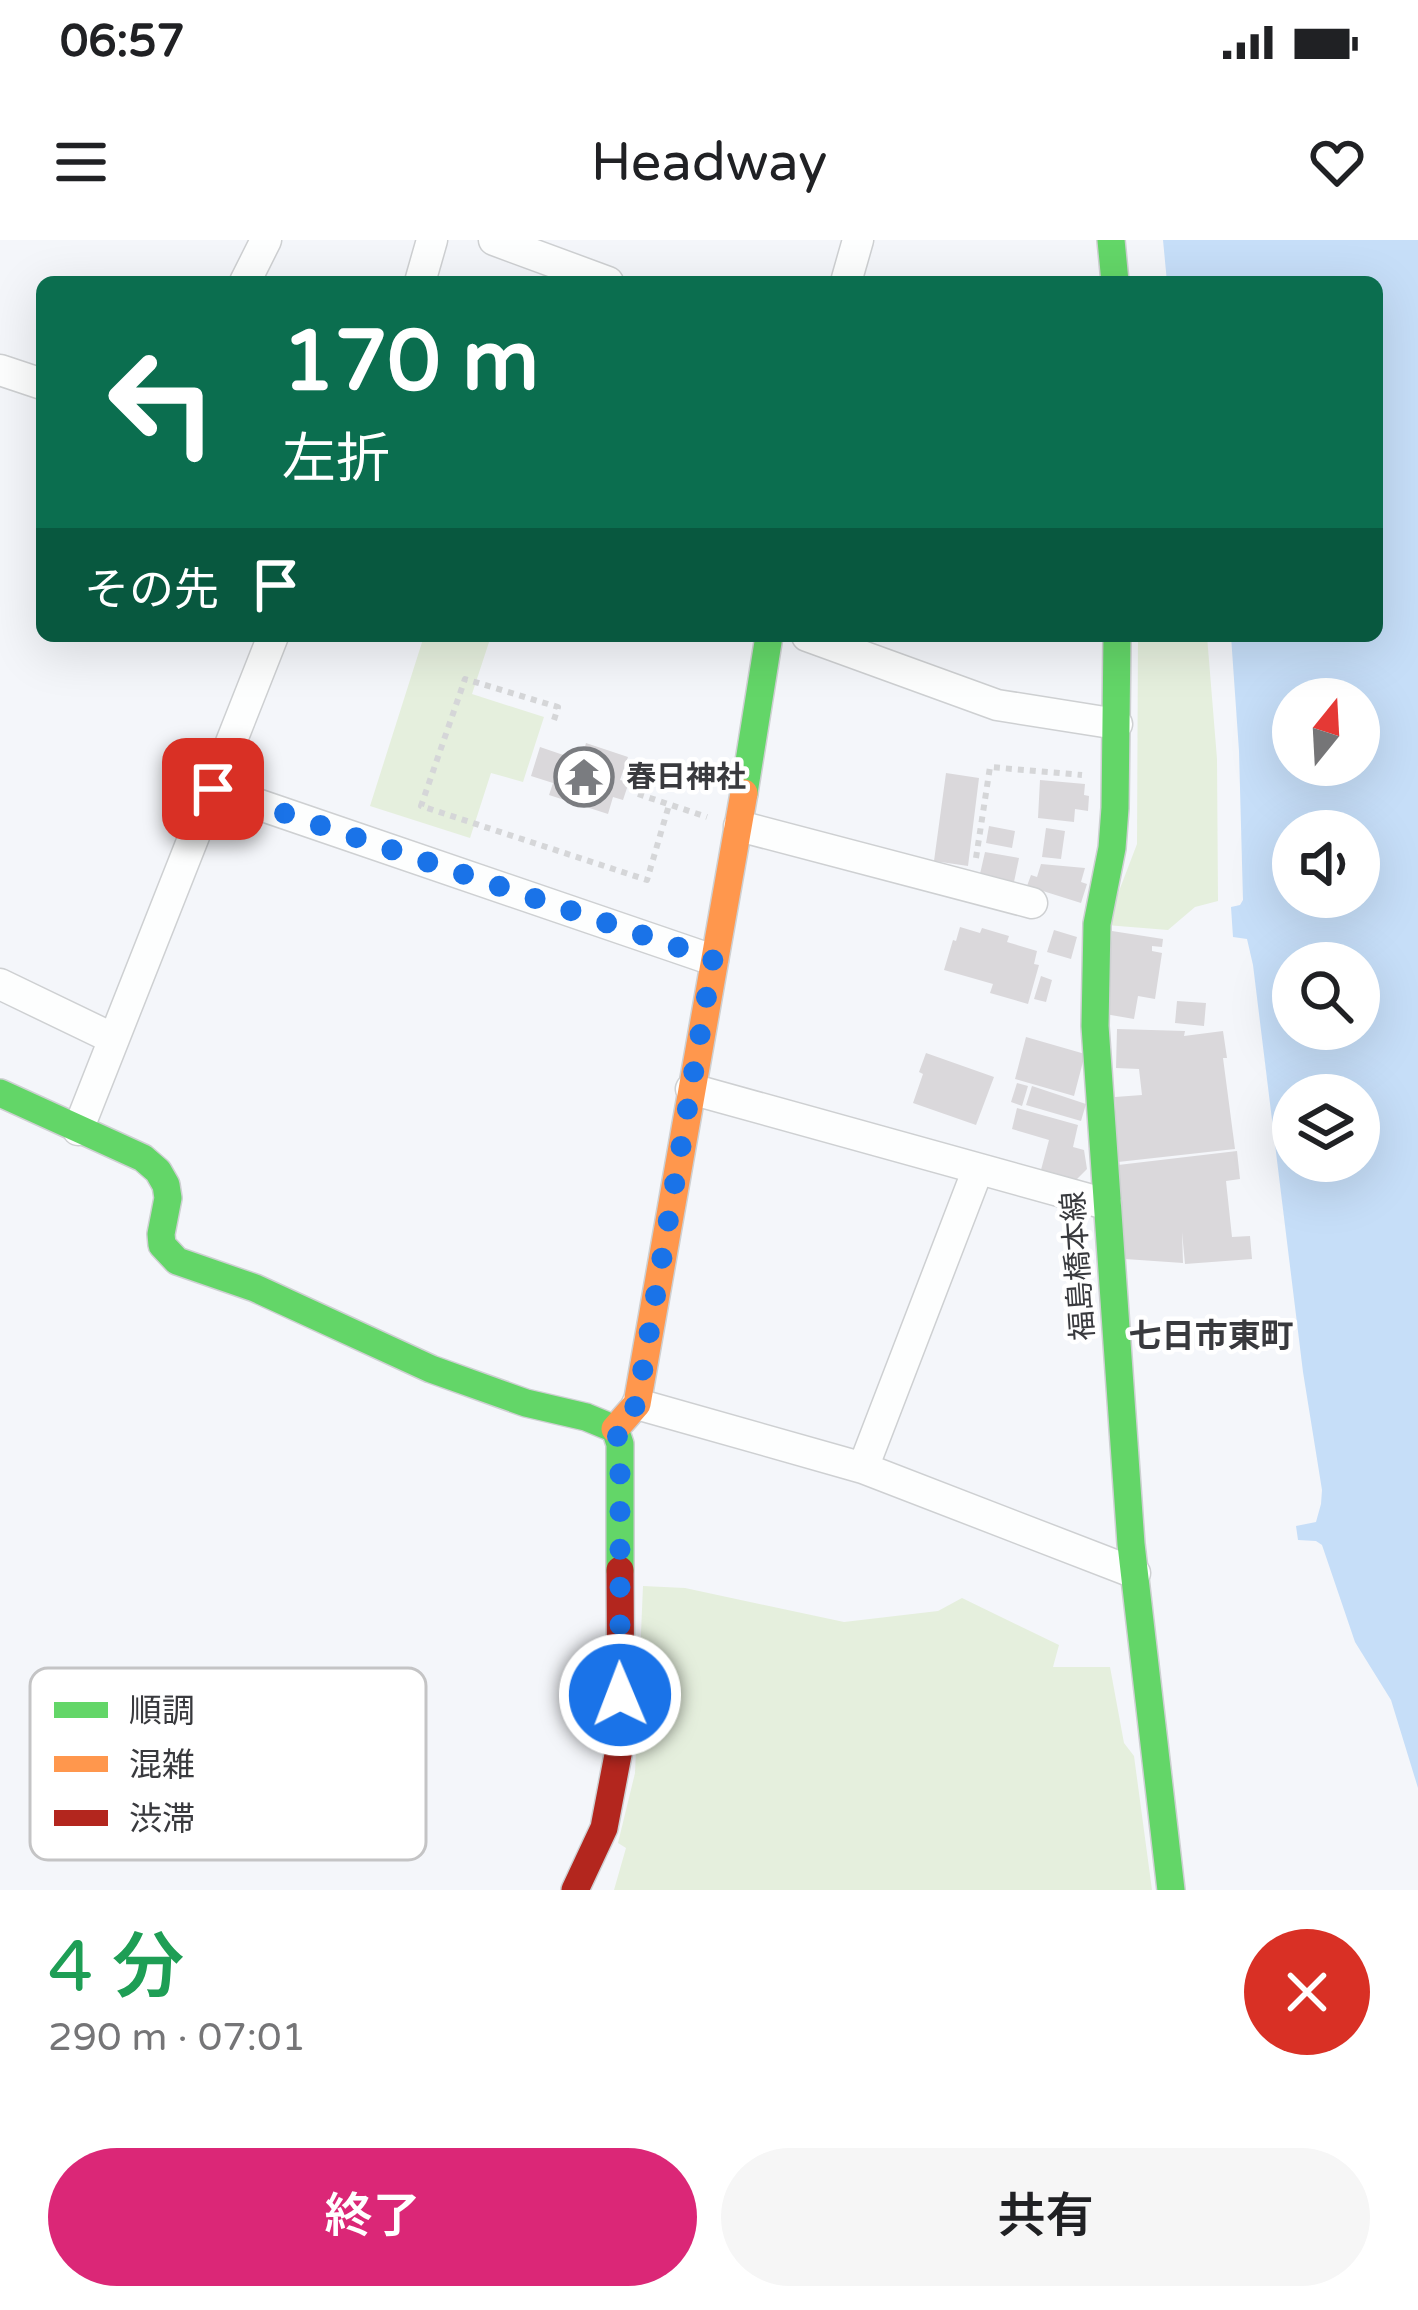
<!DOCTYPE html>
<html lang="ja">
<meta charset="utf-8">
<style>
body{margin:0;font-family:"Varela Round","Noto Sans JP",sans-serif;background:#f6f6f6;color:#202124;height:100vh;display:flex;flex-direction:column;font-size:45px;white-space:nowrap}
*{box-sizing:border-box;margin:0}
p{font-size:39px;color:#757577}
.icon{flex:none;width:66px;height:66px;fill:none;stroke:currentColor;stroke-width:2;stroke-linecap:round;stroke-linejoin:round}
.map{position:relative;height:1650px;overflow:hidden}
.details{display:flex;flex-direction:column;background:#fff;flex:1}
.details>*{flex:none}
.banner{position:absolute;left:36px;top:36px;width:1347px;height:366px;border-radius:18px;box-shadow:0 12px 48px #0002;background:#0b6e4f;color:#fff;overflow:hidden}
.needle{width:78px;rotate:18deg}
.controls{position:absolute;left:1272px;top:438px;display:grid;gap:24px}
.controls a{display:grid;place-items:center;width:108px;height:108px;border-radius:50%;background:#fff;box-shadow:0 12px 48px #0002;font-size:60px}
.pin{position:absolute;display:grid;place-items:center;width:102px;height:102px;color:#fff;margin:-51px;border-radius:24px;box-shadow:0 6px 18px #0006}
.me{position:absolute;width:132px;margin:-66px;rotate:359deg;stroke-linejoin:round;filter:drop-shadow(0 0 9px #0008)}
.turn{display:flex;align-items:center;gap:42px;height:252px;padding:0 48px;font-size:54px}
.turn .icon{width:156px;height:156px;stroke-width:2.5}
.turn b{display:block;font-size:84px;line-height:102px}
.then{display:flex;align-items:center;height:114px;padding:0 48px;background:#0003;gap:24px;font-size:45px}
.round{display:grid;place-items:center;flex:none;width:126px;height:126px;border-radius:63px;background:#f6f6f6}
.overview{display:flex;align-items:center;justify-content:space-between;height:204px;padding:0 48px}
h1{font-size:72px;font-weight:600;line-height:90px;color:#1e9e55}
.cta{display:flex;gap:24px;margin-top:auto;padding:24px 48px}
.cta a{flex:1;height:138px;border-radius:72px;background:#db2777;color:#fff;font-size:48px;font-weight:600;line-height:138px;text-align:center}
.cta a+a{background:#f6f6f6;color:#202124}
.status{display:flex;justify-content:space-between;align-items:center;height:84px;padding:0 60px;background:#fff;direction:ltr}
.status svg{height:33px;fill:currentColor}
header{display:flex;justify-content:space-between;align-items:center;height:156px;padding:0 48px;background:#fff;font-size:54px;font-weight:600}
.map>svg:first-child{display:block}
</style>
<div class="status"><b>06:57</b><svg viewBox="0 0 49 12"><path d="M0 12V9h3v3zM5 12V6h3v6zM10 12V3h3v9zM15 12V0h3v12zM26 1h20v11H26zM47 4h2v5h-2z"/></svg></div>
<header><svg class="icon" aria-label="menu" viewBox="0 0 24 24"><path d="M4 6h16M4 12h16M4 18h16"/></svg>Headway<svg class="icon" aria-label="heart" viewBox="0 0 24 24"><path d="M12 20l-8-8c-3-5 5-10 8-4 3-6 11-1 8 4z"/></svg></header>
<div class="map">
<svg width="1418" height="1650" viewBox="0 0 1418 1650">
<rect width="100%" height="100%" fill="#f4f6fa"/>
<!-- green -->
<path fill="#e5efdd" d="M424 396H491L472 454 544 477 523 542 491 533 470 598 370 566Z
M1138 396H1207L1217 519 1218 661 1195 667 1168 690 1106 685 1137 604Z
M643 1346 685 1348 844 1382 938 1371 962 1358 1059 1405 1053 1427H1110L1124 1503 1134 1516 1152 1650H614L626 1608 618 1603 635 1533Z"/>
<!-- water -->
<path fill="#c6def8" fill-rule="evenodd" d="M1163 0H1418V1548L1391 1460 1355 1402 1322 1305 1316 1301 1298 1300 1296 1286 1316 1282 1321 1264 1322 1250 1303 1132 1253 725 1247 699 1233 697 1231 667 1240 665 1243 660 1239 511 1231 396H1377V42H1167ZM1293 459H1359V525H1293ZM1293 591H1359V657H1293ZM1293 723H1359V789H1293ZM1293 855H1359V921H1293Z"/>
<!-- building -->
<path fill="#dad8db" d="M586 503 628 517 620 540 629 542 623 560 613 557 608 574 549 555 553 543 531 536 540 507 581 521Z
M946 533 979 538 968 626 934 621Z
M1040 540 1085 544 1084 555 1089 556 1088 571 1075 569 1074 582 1038 578Z
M989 586 1015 591 1012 608 986 603Z
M1046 588 1065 591 1061 619 1042 617Z
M985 612 1019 618 1014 642 980 634Z
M1041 624 1085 628 1081 642 1087 644 1081 663 1027 646 1031 635 1037 637Z
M960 687 980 693 982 688 1009 696 1007 702 1037 711 1034 724 1039 725 1028 764 990 753 993 744 944 730 953 700 956 701Z
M1054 690 1077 697 1071 719 1047 712Z
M1112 691 1163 699 1162 707 1152 706V711L1162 713 1155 759 1138 756 1134 779 1105 774Z
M1041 736 1052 740 1046 762 1034 759Z
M1177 761 1206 763 1204 786 1175 783Z
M1117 789 1185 791 1184 796 1223 791 1227 818H1223L1235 909 1118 922 1115 857 1142 855 1139 829 1116 828Z
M1026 797 1085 814 1074 856 1015 839Z
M926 813 994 837 976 885 913 863 923 834 919 832Z
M1017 843 1028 846 1022 866 1011 862Z
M1032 846 1086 864 1081 881 1026 865Z
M1017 868 1078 885 1073 907 1084 910 1087 929 1075 941H1038L1049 900 1012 889Z
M1237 911 1240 939 1226 941 1232 997 1250 996 1252 1019 1185 1024 1182 992 1183 1023 1125 1019 1118 925Z"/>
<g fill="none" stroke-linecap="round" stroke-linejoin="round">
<defs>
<path id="street" d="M494 0 608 42
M245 42 266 0
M420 42 432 0
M846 42 858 0
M0 130 42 144
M807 396 997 465 1117 484
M213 549 713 720
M739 586 1032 663
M0 744 114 799
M691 849 1106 964
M78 890 273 396
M637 1164 863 1228 1135 1333
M863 1228 978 929"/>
<path id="fast" d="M1111 0 1115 42
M1117 396 1115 568 1112 608 1097 684 1095 786 1131 1304 1171 1650
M744 553 769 396
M0 853 143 918 158 931 166 945 168 958 161 994 162 1005 177 1021 255 1048 431 1129 526 1163 586 1177 615 1189 620 1204V1330"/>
<path id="slow" d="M615 1189 637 1164 744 553"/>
<path id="jam" d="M575 1650 604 1588 621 1499 620 1330"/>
</defs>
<!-- street casing -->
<use href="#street" stroke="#ced0d2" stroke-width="33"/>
<!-- fast casing -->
<use href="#fast" stroke="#ced0d2" stroke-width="30"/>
<!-- slow casing -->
<use href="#slow" stroke="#ced0d2" stroke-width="30"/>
<!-- jam casing -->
<use href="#jam" stroke="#ced0d2" stroke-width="30"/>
<!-- path -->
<path stroke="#d5d6d8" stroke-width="6" stroke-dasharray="6 6" stroke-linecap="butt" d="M554 480 558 467 465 439 421 566 647 640 669 565
M638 554 707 577
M976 618 990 527 1082 535"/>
<!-- street -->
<use href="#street" stroke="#fdfefe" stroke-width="30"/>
<!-- fast -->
<use href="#fast" stroke="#63d668" stroke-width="27"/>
<!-- slow -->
<use href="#slow" stroke="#ff974d" stroke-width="27"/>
<!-- jam -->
<use href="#jam" stroke="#b3261e" stroke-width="27"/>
</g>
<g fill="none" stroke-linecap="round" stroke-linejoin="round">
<!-- route -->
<path stroke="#1a73e8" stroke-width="21" stroke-dasharray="0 37.8" d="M213 549 713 719 637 1164 615 1189 620 1204V1455"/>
</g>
<!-- icons -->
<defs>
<symbol id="temple-ring" viewBox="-11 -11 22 22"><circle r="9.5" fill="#fff" stroke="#7a7c80" stroke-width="1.5"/><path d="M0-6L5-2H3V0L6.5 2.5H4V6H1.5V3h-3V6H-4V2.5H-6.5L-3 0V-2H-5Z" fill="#7a7c80"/></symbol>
</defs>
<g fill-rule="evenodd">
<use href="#temple-ring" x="551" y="504" width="66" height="66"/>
</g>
<g text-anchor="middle" stroke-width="9" stroke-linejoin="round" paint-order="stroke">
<!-- poi labels -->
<g font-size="30" font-weight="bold" fill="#393a3e" stroke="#fff" text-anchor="start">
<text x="626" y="547">春日神社</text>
</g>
<!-- street labels -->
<g font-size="30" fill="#393a3e" stroke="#fff">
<text transform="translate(1078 1026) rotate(-94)" y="10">福島橋本線</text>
</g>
<!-- neighbourhood labels -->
<g font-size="33" font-weight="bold" fill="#393a3e" stroke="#fff">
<text x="1211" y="1107">七日市東町</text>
</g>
</g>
<!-- legend -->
<rect x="30" y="1428" width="396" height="192" rx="18" fill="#fff" stroke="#c4c4c5" stroke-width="3"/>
<rect x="54" y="1462" width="54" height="16" fill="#63d668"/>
<rect x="54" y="1516" width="54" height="16" fill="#ff974d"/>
<rect x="54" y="1570" width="54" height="16" fill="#b3261e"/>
<g font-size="33" fill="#393a3e">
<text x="129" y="1482">順調</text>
<text x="129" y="1536">混雑</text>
<text x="129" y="1590">渋滞</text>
</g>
</svg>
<div class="controls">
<a><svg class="needle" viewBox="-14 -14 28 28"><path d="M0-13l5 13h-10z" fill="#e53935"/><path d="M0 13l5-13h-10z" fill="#757577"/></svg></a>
<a><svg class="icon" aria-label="sound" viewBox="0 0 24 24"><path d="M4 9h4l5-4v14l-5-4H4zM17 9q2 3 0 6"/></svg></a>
<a><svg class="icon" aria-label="search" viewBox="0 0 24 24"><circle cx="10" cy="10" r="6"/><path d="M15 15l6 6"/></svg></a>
<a><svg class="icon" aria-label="layers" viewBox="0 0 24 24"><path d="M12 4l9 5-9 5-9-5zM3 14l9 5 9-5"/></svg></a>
</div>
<div class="pin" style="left:213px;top:549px;background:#d93025"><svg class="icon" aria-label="arrive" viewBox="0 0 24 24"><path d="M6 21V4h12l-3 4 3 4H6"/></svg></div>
<svg class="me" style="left:620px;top:1455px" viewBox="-20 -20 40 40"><circle r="17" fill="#1a73e8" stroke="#fff" stroke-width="3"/><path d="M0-11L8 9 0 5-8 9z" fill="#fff"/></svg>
<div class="banner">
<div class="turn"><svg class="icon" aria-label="left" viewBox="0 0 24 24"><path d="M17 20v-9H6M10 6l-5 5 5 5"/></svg><div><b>170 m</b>左折</div></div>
<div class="then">その先<svg class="icon" aria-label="arrive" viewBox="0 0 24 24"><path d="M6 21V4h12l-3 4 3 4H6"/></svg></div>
</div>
</div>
<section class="details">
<div class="overview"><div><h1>4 分</h1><p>290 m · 07:01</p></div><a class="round" style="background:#d93025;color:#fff"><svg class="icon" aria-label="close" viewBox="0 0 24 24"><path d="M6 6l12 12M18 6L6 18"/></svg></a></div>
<div class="cta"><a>終了</a><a>共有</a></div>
</section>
